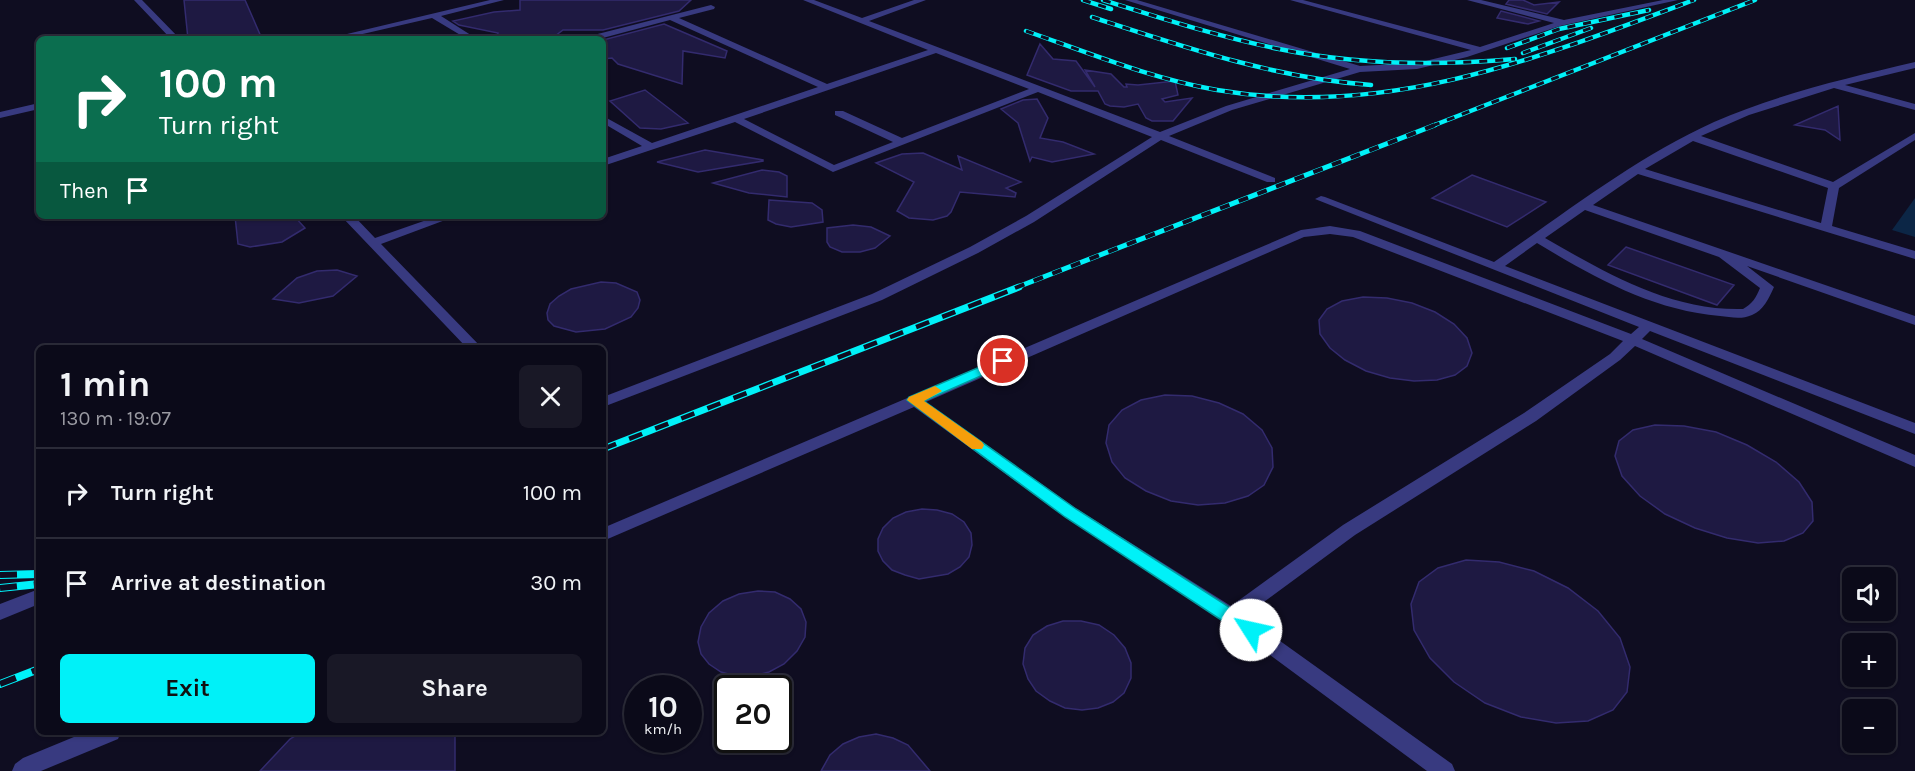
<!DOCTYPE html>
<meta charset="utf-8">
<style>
body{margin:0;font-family:Karla,sans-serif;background:#191826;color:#f1f3f6;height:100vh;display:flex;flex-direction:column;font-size:22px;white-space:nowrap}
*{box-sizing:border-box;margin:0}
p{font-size:20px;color:#9a9aa2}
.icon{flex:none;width:33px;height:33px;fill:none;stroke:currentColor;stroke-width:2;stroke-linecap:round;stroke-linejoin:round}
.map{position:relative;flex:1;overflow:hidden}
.panel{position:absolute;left:36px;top:345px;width:570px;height:390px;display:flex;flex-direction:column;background:#0b0a19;border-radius:9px;box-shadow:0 2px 4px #0004,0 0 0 2px #2b2b38}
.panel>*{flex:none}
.guide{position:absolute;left:36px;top:36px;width:570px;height:183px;border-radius:9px;box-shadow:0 2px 4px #0004,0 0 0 2px #2b2b38;background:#0b6e4f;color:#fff;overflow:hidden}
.tools{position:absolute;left:1842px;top:567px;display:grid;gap:12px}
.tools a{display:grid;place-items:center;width:54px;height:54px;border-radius:9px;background:#0b0a19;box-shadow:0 2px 4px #0004,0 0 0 2px #2b2b38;font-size:30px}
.speed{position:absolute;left:624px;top:675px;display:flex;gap:12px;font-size:30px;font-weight:700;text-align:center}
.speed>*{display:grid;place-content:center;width:78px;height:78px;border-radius:50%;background:#0b0a19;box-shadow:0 2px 4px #0004,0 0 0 2px #2b2b38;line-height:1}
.speed small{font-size:15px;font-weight:400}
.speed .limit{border:3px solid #111;border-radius:9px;background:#fff;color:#111}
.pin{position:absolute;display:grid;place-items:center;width:51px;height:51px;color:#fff;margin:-26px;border:3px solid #fff;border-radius:50%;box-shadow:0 2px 6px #0007}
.me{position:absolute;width:66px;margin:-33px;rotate:305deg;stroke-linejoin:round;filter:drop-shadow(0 0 4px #0008)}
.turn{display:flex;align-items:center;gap:21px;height:126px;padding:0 24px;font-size:27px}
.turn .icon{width:78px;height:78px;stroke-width:2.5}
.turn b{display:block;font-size:42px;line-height:51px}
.then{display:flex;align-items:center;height:57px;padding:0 24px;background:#0003;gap:12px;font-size:22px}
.round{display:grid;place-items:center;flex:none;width:63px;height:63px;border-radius:9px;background:#191826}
.head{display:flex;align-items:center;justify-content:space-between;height:102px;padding:0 24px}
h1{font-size:36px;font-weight:700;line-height:45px}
.primary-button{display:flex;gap:12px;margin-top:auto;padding:12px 24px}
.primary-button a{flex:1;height:69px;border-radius:9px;background:#00f1f8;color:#111;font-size:24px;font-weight:700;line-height:69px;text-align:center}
.primary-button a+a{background:#191826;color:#f1f3f6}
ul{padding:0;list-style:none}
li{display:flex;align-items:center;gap:18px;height:90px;padding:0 24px;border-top:2px solid #2b2b38}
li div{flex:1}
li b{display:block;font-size:22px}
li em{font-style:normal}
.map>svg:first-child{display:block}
</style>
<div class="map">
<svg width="1915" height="771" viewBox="0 0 1915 771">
<rect width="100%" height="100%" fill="#0f0d21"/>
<!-- water -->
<path fill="#0c2646" d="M1915 198V237L1892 230Z"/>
<!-- building -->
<path fill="#1e1942" stroke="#332b6e" stroke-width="1.5" d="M184 0H245L262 39H188Z
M520 0H691L679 11 603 30H563L551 39H496L498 33 459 25 453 21 494 12 520 10Z
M1509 0H1523L1534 5 1559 2 1547 14 1506 4Z
M1501 11 1539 21 1528 24 1497 18Z
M664 24 727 51 725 58 683 51 682 84 618 64 612 58 603 59V40Z
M1040 44 1053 59 1076 61 1095 87 1085 70 1111 74 1124 87H1127L1126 84 1138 85 1175 81 1178 95 1162 99 1165 102 1192 98 1173 121H1152L1146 118 1138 104 1124 107 1110 106 1105 104 1098 91H1071L1027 75Z
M645 90 688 123 661 129 640 128 610 101Z
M1037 99 1048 118 1040 138 1063 142 1094 154 1052 162 1032 157 1030 161 1018 123 1001 109 1023 100Z
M1838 106 1840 140 1825 130 1795 125Z
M705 150 763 160V161L698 172 657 162Z
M923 153 962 170 958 156 1021 182 1006 188 1016 193 1015 197 960 192 951 212 947 216 933 220 909 218 897 211 914 182 876 163 902 154Z
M762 170 779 172 787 176V197L749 193 713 183Z
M1472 175 1546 202 1507 227 1432 198Z
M769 200 812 203 822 210 823 222 791 227 776 224 768 220Z
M235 216H294L305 228 282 242 250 247 238 244Z
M853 225 871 227 890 236 875 248 860 252H842L830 247 827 242V228Z
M1626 247 1734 285 1717 305 1608 265Z
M337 270 357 276 333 296 299 303 273 299 297 278 317 271Z
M601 282 616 283 637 292 640 300 638 308 631 317 605 329 576 332 554 326 548 320 547 313 550 304 559 296 571 289Z
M1363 297 1387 298 1412 303 1435 312 1454 324 1467 338 1472 353 1467 366 1455 375 1437 380 1414 381 1390 378 1366 371 1345 360 1330 348 1320 334 1319 320 1327 309 1342 301Z
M1165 395 1192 396 1219 403 1243 414 1262 430 1272 448 1273 467 1264 485 1248 496 1225 503 1198 505 1171 501 1146 491 1125 478 1112 462 1106 443 1109 425 1122 410 1141 400Z
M1655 425 1684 426 1716 432 1747 445 1776 462 1799 482 1812 502 1813 521 1803 533 1784 541 1758 543 1727 538 1695 528 1665 514 1640 496 1622 476 1615 456 1619 441 1633 430Z
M922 509 937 510 952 514 964 522 971 533 972 545 969 557 960 567 948 574 919 579 905 575 892 570 883 561 878 551V539L883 528 893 518 906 512Z
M1466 560 1499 562 1534 571 1568 588 1598 611 1620 638 1630 667 1627 692 1613 710 1588 721 1556 723 1521 717 1485 703 1454 682 1430 658 1414 630 1411 604 1419 582 1438 568Z
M758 591 775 592 790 599 801 609 806 622 805 637 797 651 784 664 769 672 753 676H736L721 672 709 664 701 654 698 642 701 627 709 613 723 601 739 594Z
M1063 621H1081L1099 625 1114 635 1125 648 1131 663V678L1124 693 1113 702 1098 708 1082 710 1065 708 1050 701 1036 691 1028 679 1023 664 1025 648 1033 635 1047 626Z
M301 732H455V771H260L290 739Z
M876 734 893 738 908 745 930 771H821L830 755 843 744 859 737Z"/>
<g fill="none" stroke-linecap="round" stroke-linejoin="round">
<!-- lane -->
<path fill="#383a80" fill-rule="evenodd" d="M134 0H142L180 39H171Z
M490 0H504L441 16 477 39H467L432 18 341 39H326Z
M803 0H814L862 18 914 0H926L869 21 1160 132 1226 106 1350 69 1125 0H1137L1360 66 1417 63 1471 50 1290 0H1303L1480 47 1554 23 1467 0H1481L1564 20 1663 0H1678L1560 26 1467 57 1417 69 1360 72 1232 110 1169 136 1275 178V182H1267L1161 140 1034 222 978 253 882 300 603 407V397L872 294 970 247 1026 216 1152 137 1038 92 833 172 735 122 603 166V159L642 146 603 123V116L652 143 818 87 670 20 599 39H585L586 37 711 5 715 7 714 9 679 18 827 84 928 50ZM936 53 1029 89 902 138 843 111H835V115L893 142 834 165 744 119Z
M1915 62V68L1845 85 1915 104V110L1834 88 1749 115 1701 136 1833 182 1915 133V140L1839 188 1832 226 1915 251V259L1638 174 1593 205 1915 316V325L1747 266 1774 287C1769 298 1763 311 1752 315 1741 320 1730 317 1720 316 1652 310 1595 278 1537 243L1505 266 1915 423V434L1650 331 1642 339 1915 455V467L1635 346 1620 360 1536 421 1355 535 1245 616 1452 764 1455 771H1427L1224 621 1065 517 914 407 603 541V528L1301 230 1330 226 1360 231 1631 334 1639 327 1315 199 1321 196 1325 197 1494 262C1565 213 1635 158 1714 122 1778 94 1847 78 1915 62ZM1693 141 1828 188 1821 223 1645 169ZM1585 210 1719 257 1760 288C1756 298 1752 304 1743 309 1670 311 1606 273 1545 238ZM1330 234 1353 237 1623 341 1610 354 1524 413 1343 525 1231 606 1077 509 926 402 1304 237Z
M39 103V109L0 118V112Z
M341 216H354L375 238 438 216H456L381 244 482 348H467Z
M39 589V604L0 620V604Z
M86 732H121L118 739 41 771H12L15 764 23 758Z"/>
<defs>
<path id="rail-far3" d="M1083 0 1111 9
M1103 0C1161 18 1219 37 1279 49 1357 65 1436 66 1515 59
M1092 17C1184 47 1274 78 1371 85
M1026 31C1089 53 1152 79 1217 90 1387 119 1539 58 1694 0
M1507 48 1559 29 1649 10
M1523 53 1591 28
M1432 126 1755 0"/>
<path id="rail-far2" d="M1015 288 1435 125"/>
<path id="rail-far1" d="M603 449 1019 287"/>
<path id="rail" d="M0 575 39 574
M0 588 39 584
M0 684 39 669"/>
</defs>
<!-- rail-far3 casing -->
<use href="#rail-far3" stroke="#00f1f8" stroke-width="4.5"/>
<!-- rail-far2 casing -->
<use href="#rail-far2" stroke="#00f1f8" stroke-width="5"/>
<!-- rail-far1 casing -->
<use href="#rail-far1" stroke="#00f1f8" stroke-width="7"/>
<!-- rail casing -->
<use href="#rail" stroke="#00f1f8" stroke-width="8"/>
<!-- rail-far3 -->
<use href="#rail-far3" stroke="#0f0d21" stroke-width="3" stroke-dasharray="8" stroke-linecap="butt"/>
<!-- rail-far2 -->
<use href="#rail-far2" stroke="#0f0d21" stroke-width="4" stroke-dasharray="10" stroke-linecap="butt"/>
<!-- rail-far1 -->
<use href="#rail-far1" stroke="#0f0d21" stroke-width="4.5" stroke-dasharray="14" stroke-linecap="butt"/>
<!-- rail -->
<use href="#rail" stroke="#0f0d21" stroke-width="6" stroke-dasharray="17" stroke-linecap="butt"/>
</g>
<!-- route -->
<path fill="#00f1f8" stroke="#009da1" stroke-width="1.5" d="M1003 357 1010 361 1008 364 924 401 1076 509 1257 625 1259 630 1257 635 1251 638 1244 635 1065 517 907 400 909 397Z"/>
<!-- slow -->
<path fill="#f59e0b" d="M935 386 942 391 924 401 982 442 984 445 982 449H972L907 400 909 397Z"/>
</svg>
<div class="tools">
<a><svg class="icon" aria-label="sound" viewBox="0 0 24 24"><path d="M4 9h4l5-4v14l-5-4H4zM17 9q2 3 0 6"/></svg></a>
<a>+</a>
<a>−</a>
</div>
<div class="speed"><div>10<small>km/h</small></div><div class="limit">20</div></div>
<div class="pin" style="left:1003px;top:361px;background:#d93025"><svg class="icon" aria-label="arrive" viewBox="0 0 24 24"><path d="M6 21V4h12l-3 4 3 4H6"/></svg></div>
<svg class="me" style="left:1251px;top:630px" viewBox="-20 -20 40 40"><circle r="19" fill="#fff"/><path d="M0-13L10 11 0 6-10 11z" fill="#00f1f8"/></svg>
<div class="guide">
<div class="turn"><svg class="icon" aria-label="right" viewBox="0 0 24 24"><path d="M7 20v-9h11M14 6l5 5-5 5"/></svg><div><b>100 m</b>Turn right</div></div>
<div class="then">Then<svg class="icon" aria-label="arrive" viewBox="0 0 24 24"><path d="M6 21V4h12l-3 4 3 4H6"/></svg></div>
</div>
<section class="panel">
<div class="head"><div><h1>1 min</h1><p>130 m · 19:07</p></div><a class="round"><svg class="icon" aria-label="close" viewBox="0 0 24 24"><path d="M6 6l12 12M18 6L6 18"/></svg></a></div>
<ul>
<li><svg class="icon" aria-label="right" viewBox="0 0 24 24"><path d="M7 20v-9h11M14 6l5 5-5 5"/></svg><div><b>Turn right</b></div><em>100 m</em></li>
<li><svg class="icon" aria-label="arrive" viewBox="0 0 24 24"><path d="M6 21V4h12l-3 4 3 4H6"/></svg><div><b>Arrive at destination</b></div><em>30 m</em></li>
</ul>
<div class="primary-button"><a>Exit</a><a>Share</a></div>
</section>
</div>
